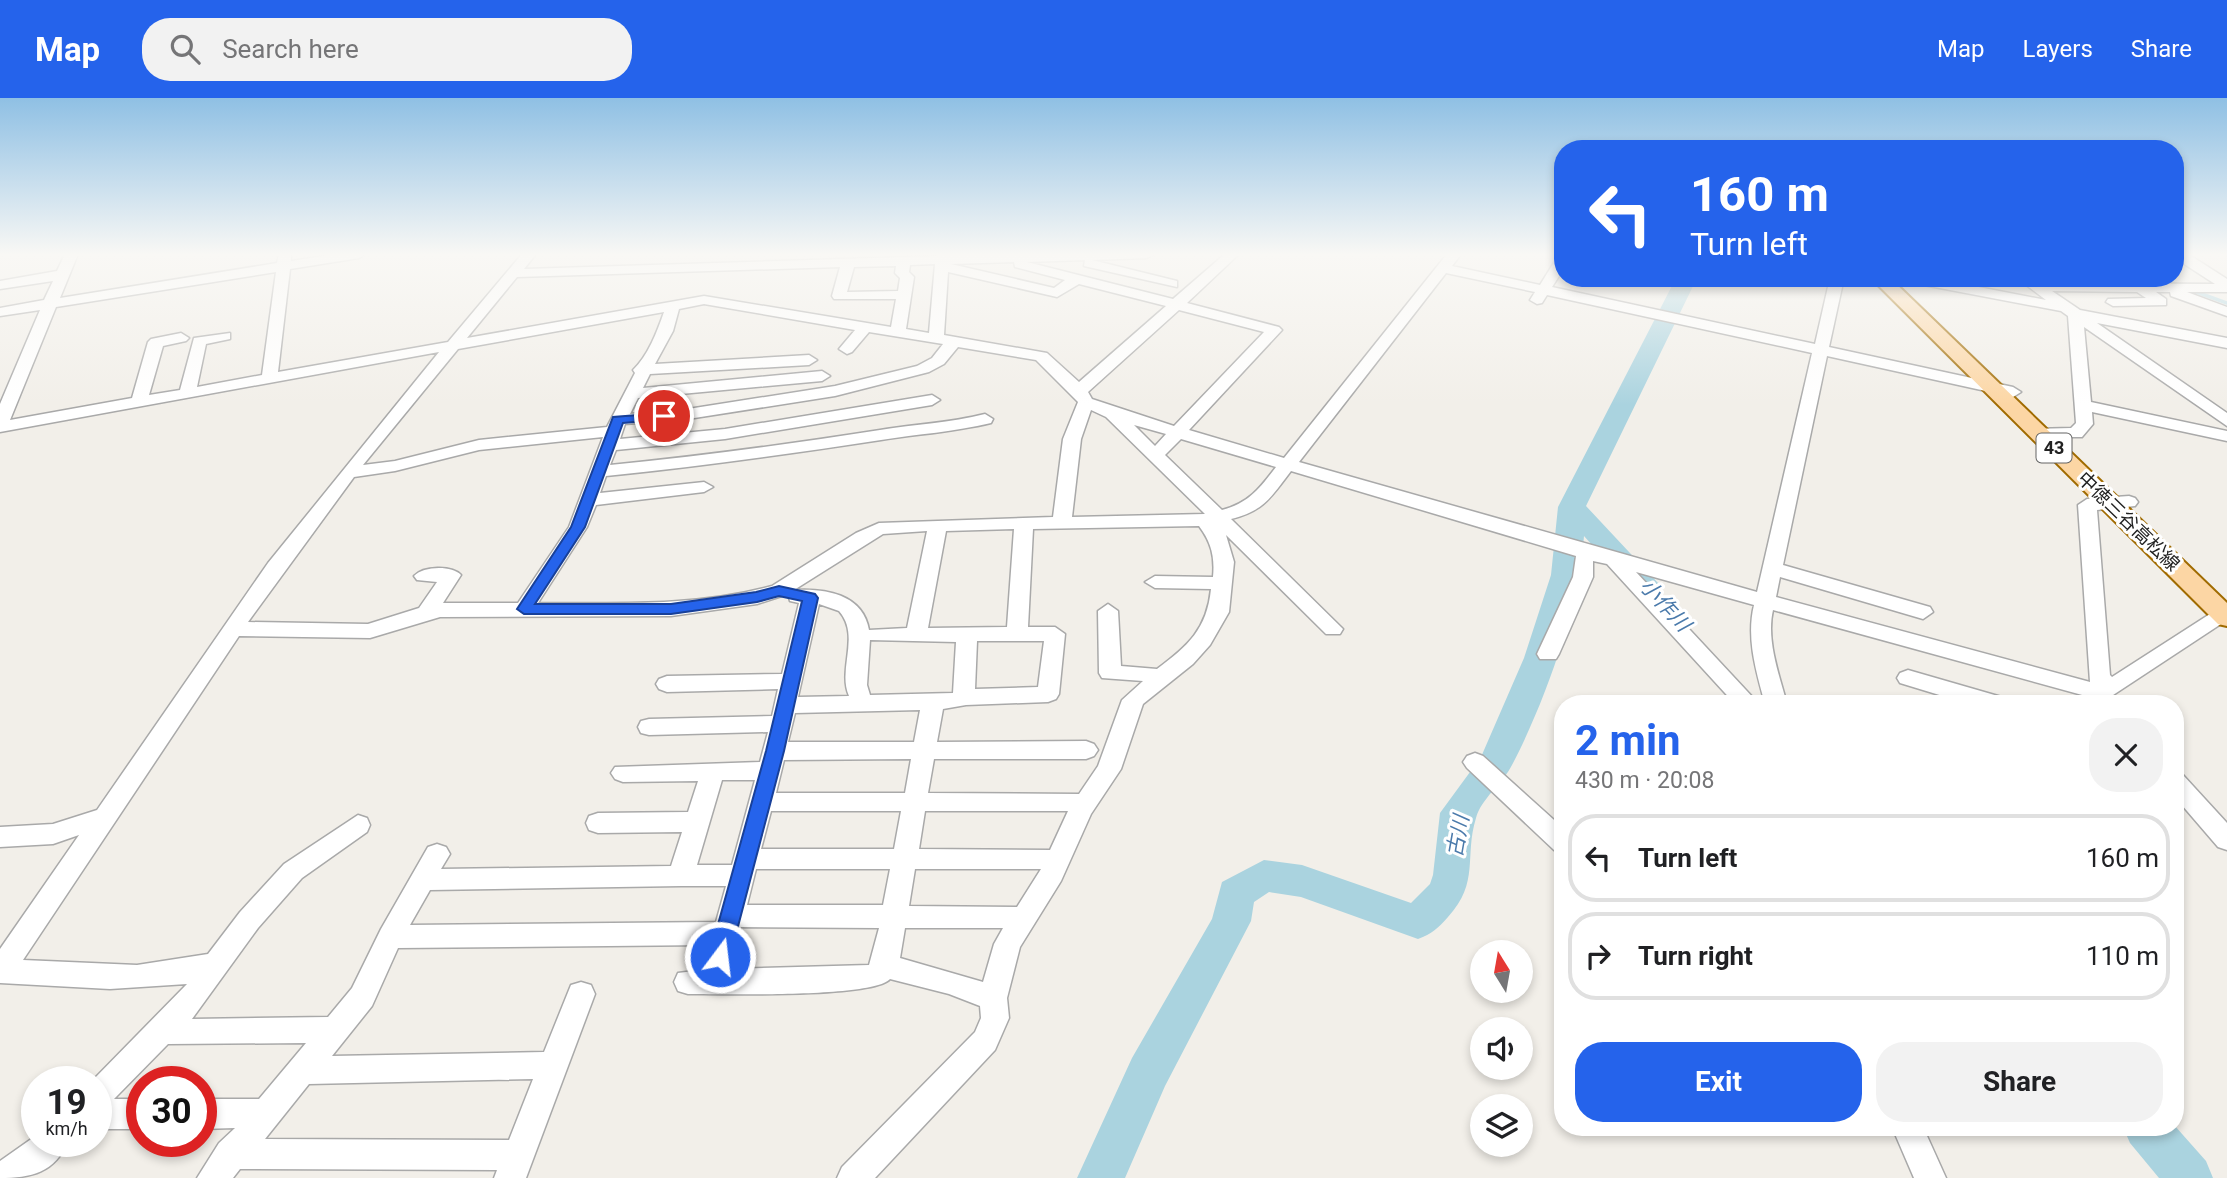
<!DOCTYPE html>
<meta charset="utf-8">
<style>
body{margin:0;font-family:Roboto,"Noto Sans JP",sans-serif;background:#f2f2f2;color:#202124;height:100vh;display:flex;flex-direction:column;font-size:26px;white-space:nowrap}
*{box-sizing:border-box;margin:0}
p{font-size:23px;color:#757577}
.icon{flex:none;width:38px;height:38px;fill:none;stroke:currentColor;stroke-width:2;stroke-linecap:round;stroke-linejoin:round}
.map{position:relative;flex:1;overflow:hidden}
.side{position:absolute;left:1554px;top:597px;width:630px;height:441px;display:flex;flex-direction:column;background:#fff;border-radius:28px;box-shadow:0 4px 10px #0003}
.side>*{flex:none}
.hud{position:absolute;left:1554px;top:42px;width:630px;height:147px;border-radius:28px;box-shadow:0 4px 10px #0003;background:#2563eb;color:#fff;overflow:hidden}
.needle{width:46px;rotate:349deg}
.tools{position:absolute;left:1470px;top:842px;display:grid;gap:14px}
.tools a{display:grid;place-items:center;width:63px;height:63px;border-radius:50%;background:#fff;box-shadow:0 4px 10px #0003;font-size:35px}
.speed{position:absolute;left:21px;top:968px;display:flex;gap:14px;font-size:35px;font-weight:700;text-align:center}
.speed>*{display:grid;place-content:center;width:91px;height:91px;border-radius:50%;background:#fff;box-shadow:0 4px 10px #0003;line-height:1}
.speed small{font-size:18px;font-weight:400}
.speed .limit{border:10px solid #d22;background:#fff;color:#111}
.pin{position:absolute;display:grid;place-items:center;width:60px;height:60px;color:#fff;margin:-30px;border:4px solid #fff;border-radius:50%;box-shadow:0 2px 7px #0007}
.me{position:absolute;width:77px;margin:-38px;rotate:15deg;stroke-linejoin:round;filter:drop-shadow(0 0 5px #0008)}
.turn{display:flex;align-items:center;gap:24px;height:147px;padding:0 21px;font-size:32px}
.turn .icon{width:91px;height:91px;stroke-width:2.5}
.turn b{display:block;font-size:49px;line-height:60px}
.round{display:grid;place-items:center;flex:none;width:74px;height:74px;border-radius:28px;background:#f2f2f2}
.headline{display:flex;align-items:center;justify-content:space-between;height:119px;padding:0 21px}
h1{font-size:42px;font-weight:700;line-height:52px;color:#2563eb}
.primary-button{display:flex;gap:14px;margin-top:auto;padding:14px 21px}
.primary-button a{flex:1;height:80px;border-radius:28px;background:#2563eb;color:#fff;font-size:28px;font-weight:700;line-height:80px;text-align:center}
.primary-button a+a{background:#f2f2f2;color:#202124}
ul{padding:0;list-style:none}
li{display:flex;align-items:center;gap:21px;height:88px;margin:0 14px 10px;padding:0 7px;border:4px solid #e0e0e0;border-radius:28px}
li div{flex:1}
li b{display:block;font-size:26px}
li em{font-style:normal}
header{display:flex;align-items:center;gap:42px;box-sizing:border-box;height:98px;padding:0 35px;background:#2563eb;color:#fff}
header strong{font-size:33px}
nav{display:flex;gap:38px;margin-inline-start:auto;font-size:24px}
.search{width:490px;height:63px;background:#f2f2f2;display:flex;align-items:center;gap:18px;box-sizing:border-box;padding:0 24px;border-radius:28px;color:#757577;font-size:26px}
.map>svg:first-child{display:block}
</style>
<header>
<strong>Map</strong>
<div class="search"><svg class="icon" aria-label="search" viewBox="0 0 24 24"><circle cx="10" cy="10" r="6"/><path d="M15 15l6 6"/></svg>Search here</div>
<nav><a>Map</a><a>Layers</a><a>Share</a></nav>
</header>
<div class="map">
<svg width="2227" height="1080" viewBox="0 0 2227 1080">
<rect width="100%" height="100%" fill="#f2efe9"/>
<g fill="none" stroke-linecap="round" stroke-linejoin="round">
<!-- stream -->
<path stroke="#aad3df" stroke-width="3.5" d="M2159 180 2178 187
M2191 192 2227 205"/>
<!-- river -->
<path fill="#aad3df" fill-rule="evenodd" d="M1676 180H1697L1586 408 1658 485 1654 492 1643 495 1632 492 1584 438C1579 509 1545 604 1512 667 1503 685 1481 701 1476 720 1464 759 1480 784 1448 819 1438 830 1432 836 1418 841L1301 799 1269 794 1254 804 1251 823 1165 988 1125 1080H1077L1132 960 1212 821 1222 784 1264 762 1302 767 1411 805 1430 786 1433 777 1440 715 1481 659 1524 560 1551 477 1558 409Z
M2175 1028 2206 1063 2213 1080H2159L2130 1045 2123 1029Z"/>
<defs>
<path id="minor" d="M65 156H78L60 200 277 165 279 156H291V163L337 156H365L359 160 290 171 278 274 448 244 522 156H536L524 171 936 158 937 156H1153L1147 160 1092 162 1177 183V189L1084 168 1085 162 1027 164 1173 201 1225 156H1239L1187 205 1279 229 1282 232 1189 332 1284 360 1447 156H1461L1452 168 1540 187 1558 158 1563 157V172L1552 189 1815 246 1830 180H1844L1829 249 2013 289 2021 294 2013 299 1827 258 1783 467 1930 509 1933 514 1923 521 1780 479 1776 499 2090 584 2078 407 2087 401 2129 398 2135 400 2138 404 2135 408 2097 412 2110 577 2112 579 2227 505V522L2104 603 1773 512C1766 542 1779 576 1787 606H1765C1756 573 1746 540 1754 507L1636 474 1759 606H1735L1607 466 1593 463V479L1559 556 1556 561H1540L1537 556 1573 479 1576 458 1291 373C1271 399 1264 413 1231 421L1343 531 1340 536H1326L1226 437 1234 464 1229 514 1210 547 1193 566 1143 606 1121 671 1091 716 1061 783 1020 849 1007 900 1009 920 995 952 875 1080H837L842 1069 975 934 981 920 980 908 949 896 890 881C874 900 721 896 688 896L678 893 674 884 678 875 702 872 709 847 398 850 372 908 332 958 544 954 571 887 581 884 591 887 595 896 526 1080H494L497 1072 240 1071 233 1080H197L219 1045 235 1030 201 1031V1001H259L306 945 168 946 114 1001H142V1031H96V984H91L187 886 110 891 0 885V851L79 737 53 746 0 749V729L53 726 97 712 268 465 439 254 0 334V306L40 212 0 218V210L44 202 53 183 0 191V183L57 173ZM1014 164 1015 169 1065 182 1054 190 951 166ZM935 166 929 235 906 231 914 179 909 174 910 167ZM896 168 895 175 900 180 898 193 847 194 854 169ZM840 169 832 198 834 201H896L891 229 704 198 467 240 517 179ZM276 174 262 277 197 289 206 246 230 241V235L194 240 180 292 149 297 163 248 186 243 189 240 181 235 151 241 148 244 132 300 10 322 56 209ZM948 174 1057 199 1079 186 1166 208 1079 284 1047 255 944 237ZM1446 175 1535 194 1530 202 1537 206 1542 205 1547 197 1812 255 1757 494 1299 364ZM704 206 855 232 839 251 847 256 852 254 869 234 943 246 932 260 917 268 835 288 688 311 630 316 638 300 822 283 830 278 822 273 643 290 650 276 809 267 817 262 809 257 655 266 673 233 679 211ZM1179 212 1264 234 1174 328 1092 301 1088 294ZM664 214C657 234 648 258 633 272L635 275 607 329 479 342 395 363 363 367 458 251ZM958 249 1036 262 1078 304 1063 341 1053 419 879 425 856 435 772 488C696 509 616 505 538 505L587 429 596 407 704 394 713 389 704 384 600 395 606 378C698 369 789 356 881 342 918 336 954 334 991 325L993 321 985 316C950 325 915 326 880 332 790 346 701 358 610 367L616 352 725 341 932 307 940 302 932 297 725 331 620 341 625 326 688 321 835 298 929 274 944 266ZM1091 312 1106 319 1205 416 1072 419 1081 341ZM1134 327 1166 336 1155 348ZM603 339 569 429 518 505H443L461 477C452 467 423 468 414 478L417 482 437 484 419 510 368 526 248 524 354 379 395 373 479 352ZM1181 341 1276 369C1260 390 1249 405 1222 412L1165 357ZM1199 428C1211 444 1215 458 1213 479L1155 478 1145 484 1155 490 1211 491C1207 531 1188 548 1157 571L1121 568 1118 513 1108 506 1098 513 1099 575 1102 580 1143 583 1122 602 1098 668 1079 696 928 695 934 661H1086L1094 658 1098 652 1094 646 1086 643 937 644 943 611 966 607 1048 604 1056 601 1059 596 1065 536 1055 529H1028L1033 431ZM1014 431 1007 529 928 530 946 433ZM927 433 907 530 869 532C863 496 825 490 794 492L883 436ZM788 496 790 503 799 505 782 576 667 578 659 581 656 586 659 591 667 594 778 591 772 618 649 621 641 623 638 629 641 635 649 637 768 634 760 664 615 669 611 675 615 681 623 684 698 683 688 714 598 715 589 718 586 725 589 732 598 735 682 734 671 768 441 771 450 756 446 749 437 746 428 749 381 831 352 890 328 919 192 921 258 830 302 780 367 734 370 727 367 720 358 717 284 766 240 814 208 856 137 867 23 862 239 538 370 540 440 519 671 518 757 506ZM819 506 839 513C861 538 837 571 849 598L798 599ZM870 542 956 544 953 595 870 597 867 587ZM977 543H1044L1038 589 975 591ZM920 612 914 644H788L795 615ZM911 661 905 695H776L784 662ZM722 682H755L732 767H697ZM771 713H901L894 751H761ZM925 713H1068L1050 752 919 751ZM756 771H890L883 807H747ZM915 771H1041L1017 809 909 808ZM681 788H726L716 824 410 827 430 792ZM741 829 879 830 869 867 730 871ZM905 830H1003L994 846 983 884 900 860ZM533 981 509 1042 265 1041 309 986Z
M2175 156H2188L2227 181V194H2187L2227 209V218L2171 198 2170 194H2156L2166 201V207L2113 208 2106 204 2108 201 2146 200 2137 194 2052 193 2080 212 2227 240V250L2097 225 2227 315V328L2084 229 2091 304 2227 333V343L2092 314 2093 326 2082 339H2032L2029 335 2032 331 2071 330 2076 325 2068 218 2061 213 1908 184 1901 180H1932L2046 202 2017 180H2034L2040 185 2215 186 2175 160Z
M1908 572 2005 600 2008 606H1969L1900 585 1897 580 1900 575Z
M1475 655 1483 658 1563 730V755L1554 752 1467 670 1463 664 1467 658Z
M2175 674 2183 677 2227 725V752L2218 749 2175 699Z
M1892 1029H1923L1946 1080H1914Z
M37 1037V1043H68C55 1075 31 1080 0 1080V1063Z"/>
<path id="major" d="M1871 180H1890L2227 505V528L2218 526Z"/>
</defs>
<!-- minor casing -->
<use href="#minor" stroke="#a9a9a9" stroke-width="3"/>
<!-- major casing -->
<use href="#major" stroke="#a06b00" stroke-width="4"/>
<!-- minor -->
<use href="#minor" fill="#fff" fill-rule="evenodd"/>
<!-- major -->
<use href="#major" fill="#fcd6a4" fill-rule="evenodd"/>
</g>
<!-- sky -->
<linearGradient id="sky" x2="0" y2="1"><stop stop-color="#8fc0e4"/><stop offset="0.51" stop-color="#f9f8f5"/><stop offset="1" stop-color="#f9f8f5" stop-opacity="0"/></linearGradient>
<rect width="2227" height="307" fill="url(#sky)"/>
<!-- route -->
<path fill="#2563eb" stroke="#184099" stroke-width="2" d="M664 315 671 318 669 321 623 325 585 429 535 506H671L756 494 779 488 815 496 818 500 784 653 730 859 727 865 720 868 712 865 709 859 766 653 802 503 779 498 757 504 671 516H524L517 511 571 429 613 319Z"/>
<g text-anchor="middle" stroke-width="6" stroke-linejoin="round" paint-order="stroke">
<!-- shield labels -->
<rect fill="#fff" stroke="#646464" stroke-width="2" x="2036.5" y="335.5" width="35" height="29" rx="5"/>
<g font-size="18" font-weight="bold" fill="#222">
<text x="2054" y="356">43</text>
</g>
<!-- street labels -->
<g font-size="19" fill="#222" stroke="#fff">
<text transform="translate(2129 423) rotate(44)" y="7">中徳三谷高松線</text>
</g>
<!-- water labels -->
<g font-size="21" font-style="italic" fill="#4a7aab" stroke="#fff">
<text transform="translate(1665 507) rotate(47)" y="7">小作川</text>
<text transform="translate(1458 738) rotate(-80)" y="7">古川</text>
</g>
</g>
</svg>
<div class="tools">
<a><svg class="needle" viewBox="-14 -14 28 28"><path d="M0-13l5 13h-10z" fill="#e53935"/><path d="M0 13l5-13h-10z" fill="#757577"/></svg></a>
<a><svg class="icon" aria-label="sound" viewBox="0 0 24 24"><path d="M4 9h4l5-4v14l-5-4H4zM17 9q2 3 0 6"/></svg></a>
<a><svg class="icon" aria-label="layers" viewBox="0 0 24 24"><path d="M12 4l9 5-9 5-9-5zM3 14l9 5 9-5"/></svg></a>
</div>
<div class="speed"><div>19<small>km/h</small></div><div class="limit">30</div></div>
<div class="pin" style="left:664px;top:318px;background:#d93025"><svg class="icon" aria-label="arrive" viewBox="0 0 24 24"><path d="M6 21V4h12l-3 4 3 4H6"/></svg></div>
<svg class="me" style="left:720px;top:859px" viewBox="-20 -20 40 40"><circle r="17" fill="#2563eb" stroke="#fff" stroke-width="3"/><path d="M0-11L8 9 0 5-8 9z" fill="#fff"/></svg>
<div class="hud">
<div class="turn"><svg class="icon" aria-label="left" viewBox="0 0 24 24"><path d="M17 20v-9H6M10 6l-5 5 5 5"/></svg><div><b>160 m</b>Turn left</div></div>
</div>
<section class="side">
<div class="headline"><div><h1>2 min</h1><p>430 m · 20:08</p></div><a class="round"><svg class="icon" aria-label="close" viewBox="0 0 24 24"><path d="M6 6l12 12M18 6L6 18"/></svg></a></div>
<ul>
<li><svg class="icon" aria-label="left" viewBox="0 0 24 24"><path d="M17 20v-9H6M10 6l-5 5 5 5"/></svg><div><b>Turn left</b></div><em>160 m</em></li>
<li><svg class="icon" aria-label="right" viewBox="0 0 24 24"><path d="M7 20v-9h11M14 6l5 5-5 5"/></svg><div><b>Turn right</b></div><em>110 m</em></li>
</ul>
<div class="primary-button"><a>Exit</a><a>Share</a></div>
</section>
</div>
